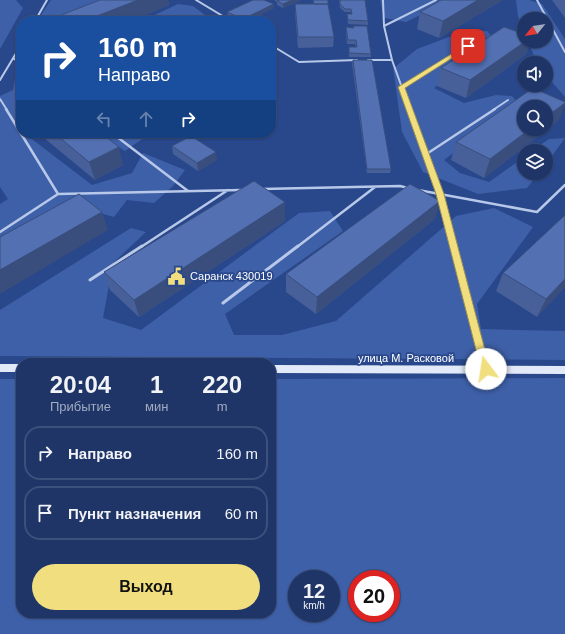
<!DOCTYPE html>
<html lang="ru">
<meta charset="utf-8">
<style>
body{margin:0;font-family:Helvetica,sans-serif;background:#2c4071;color:#f1f3f6;height:100vh;display:flex;flex-direction:column;font-size:15px;white-space:nowrap}
*{box-sizing:border-box;margin:0}
p{font-size:13px;color:#a1abc0}
.icon{flex:none;width:22px;height:22px;fill:none;stroke:currentColor;stroke-width:2;stroke-linecap:round;stroke-linejoin:round}
.map{position:relative;flex:1;overflow:hidden}
.side{position:absolute;left:16px;top:358px;width:260px;height:260px;display:flex;flex-direction:column;background:#1f3568;border-radius:16px;box-shadow:0 1px 3px #0004,0 0 0 1px #3c507c}
.side>*{flex:none}
.top-card{position:absolute;left:16px;top:16px;width:260px;height:122px;border-radius:16px;box-shadow:0 1px 3px #0004,0 0 0 1px #3c507c;background:#1a4fa0;color:#fff;overflow:hidden}
.needle{width:26px;rotate:240deg}
.tools{position:absolute;left:517px;top:12px;display:grid;gap:8px}
.tools a{display:grid;place-items:center;width:36px;height:36px;border-radius:50%;background:#1f3568;box-shadow:0 1px 3px #0004,0 0 0 1px #3c507c;font-size:20px}
.speed{position:absolute;left:288px;top:570px;display:flex;gap:8px;font-size:20px;font-weight:700;text-align:center}
.speed>*{display:grid;place-content:center;width:52px;height:52px;border-radius:50%;background:#1f3568;box-shadow:0 1px 3px #0004,0 0 0 1px #3c507c;line-height:1}
.speed small{font-size:10px;font-weight:400}
.speed .limit{border:6px solid #d22;background:#fff;color:#111}
.pin{position:absolute;display:grid;place-items:center;width:34px;height:34px;color:#fff;margin:-17px;border-radius:8px;box-shadow:0 2px 6px #0006}
.me{position:absolute;width:44px;margin:-22px;rotate:346deg;stroke-linejoin:round;filter:drop-shadow(0 0 3px #0008)}
.turn{display:flex;align-items:center;gap:14px;height:84px;padding:0 16px;font-size:18px}
.turn .icon{width:52px;height:52px;stroke-width:2.5}
.turn b{display:block;font-size:28px;line-height:34px}
.lanes{display:flex;align-items:center;height:38px;padding:0 16px;background:#0003;justify-content:center;gap:20px;direction:ltr}
.lanes .off{opacity:.35}
.eta{display:flex;justify-content:space-evenly;align-items:center;height:68px;text-align:center}
.eta b{font-size:24px;font-weight:800;line-height:28px}
.button{display:flex;gap:8px;margin-top:auto;padding:8px 16px}
.button a{flex:1;height:46px;border-radius:24px;background:#f1de7e;color:#111;font-size:16px;font-weight:800;line-height:46px;text-align:center}
ul{padding:0;list-style:none}
li{display:flex;align-items:center;gap:12px;height:54px;margin:0 8px 6px;padding:0 8px;border:2px solid #3c507c;border-radius:16px}
li div{flex:1}
li b{display:block;font-size:15px}
li em{font-style:normal}
.map>svg:first-child{display:block}
</style>
<div class="map">
<svg width="565" height="634" viewBox="0 0 565 634">
<rect width="100%" height="100%" fill="#29478b"/>
<!-- green -->
<path fill="#3e60a8" fill-rule="evenodd" d="M0 0H16L23 8 0 49Z
M51 0H132L81 21H37Z
M380 0H451L406 22 384 18Z
M516 0H529L542 4 565 39V97L546 75V63H537L528 41H546V19H524V31L518 16Z
M178 4 193 6 209 18 198 21H142Z
M468 30 487 31 495 40 434 88 464 103 496 95 512 96 519 104 444 160 460 173 489 182 524 157V173H539L527 188 478 194 423 172 402 132 392 60 395 67 417 49Z
M21 56V115L19 129 21 133H24L92 185 132 173 143 153 185 170 173 186 154 203 127 200 114 217 78 207 0 251V204L8 199 0 187V96L13 90 18 64Z
M97 133H145L148 135 125 151Z
M565 138 546 164V151H532L549 139Z
M494 208 533 227 477 304 481 329 565 331V360L0 356V310L131 228 146 232 113 263 103 318 141 330 299 213 330 211 343 231 225 314 234 335H282L336 321 456 216Z
M565 378V634H0V379H21V613H271V379ZM297 579H331V613H297ZM357 579H391V613H357Z"/>
<g fill="none" stroke-linecap="round" stroke-linejoin="round">
<!-- lane-far2 -->
<path stroke="#b8c8e9" stroke-width="2" d="M196 0 231 21
M383 0 384 26 392 60
M537 0 565 52
M35 21 47 0
M384 26 436 0
M271 45 299 62 357 60
M13 58 21 64
M368 60H392L410 110
M0 80 21 45
M401 87 482 38
M0 99 7 110
M493 110 508 100"/>
<!-- lane-far1 -->
<path stroke="#b8c8e9" stroke-width="2.5" d="M409 109 440 194 454 247
M112 133 188 191
M425 155 495 109
M262 189 400 186 408 188
M418 190 537 212 565 185
M58 194 242 190
M0 232 58 194 6 109
M141 247 228 190
M297 247 375 187"/>
<!-- lane -->
<path stroke="#b8c8e9" stroke-width="3" d="M453 246 485 368
M90 280 142 246
M223 303 298 246"/>
<!-- secondary -->
<path fill="#e2e9f8" fill-rule="evenodd" d="M0 364H21V372H0Z
M271 365 565 366V374L271 373Z"/>
</g>
<!-- wall -->
<path fill="#476099" d="M100 0H168L169 5 131 21H63L61 15Z
M274 0H301L283 8 277 5V2Z
M313 0 334 37 333 47 298 48 295 14V4H313Z
M339 0H365L368 21V25L348 24 347 14H351V12H345L340 8Z
M552 0H565V18Z
M501 1 439 38 417 29 420 12Z
M274 8 247 21H240L228 15 227 12Z
M353 26 371 54V57H349V47H356L355 44H347L346 31V27L353 28Z
M524 41H531L526 54 466 98 437 86 441 68Z
M353 60 391 169 390 173H367L352 64Z
M21 100V115L16 102Z
M559 120 484 178 451 160 456 142Z
M38 133H101L123 165 95 180Z
M172 146 217 160 198 171 173 154Z
M285 202V221L139 317 110 290 104 272Z
M565 215V287L537 317 496 291 503 273Z
M435 219 316 314 286 292V274Z"/>
<!-- shaded-wall -->
<path fill="#394e7d" d="M138 0H168L169 5 131 21H84Z
M292 0H301L283 8V4Z
M478 0H501V1L439 38 443 21Z
M274 4V8L247 21H243V19Z
M526 41H531L526 54 466 98 470 80Z
M565 103V104L559 120 484 178 490 159 530 129H546V117Z
M119 147 123 165 95 180 89 162Z
M216 152 217 160 198 171 197 163Z
M440 201 435 219 316 314 317 297Z
M285 202V221L139 317 134 300Z
M102 212 108 230 0 294V270Z
M565 279V287L537 317 546 299Z"/>
<!-- building -->
<path fill="#5270b2" stroke="#394e7d" d="M100 0H138L84 21H72L61 15Z
M253 0H264L274 4 243 19 227 12Z
M280 0H292L283 4 277 1Z
M313 0H328V4H314Z
M340 0H365L368 21 348 20 347 14H352L351 9H345L340 4Z
M441 0H478L443 21 420 12Z
M295 4H328L334 37H298Z
M353 26H367L371 54 349 53V47H357L356 40H348L346 27 354 28Z
M504 27 524 34V41H526L470 80 441 68Z
M353 60H372L391 169H367Z
M533 88 565 102V103L546 117V107H524V129H530L490 159 456 142Z
M21 100V106L16 102Z
M54 133H101L119 147 89 162Z
M191 136 216 152 197 163 172 146Z
M254 181 285 202 134 300 104 272Z
M410 184 440 201 317 297 286 274Z
M79 194 102 212 0 270V237Z
M565 215V279L546 299 503 273Z"/>
<!-- route -->
<path fill="#f1de7e" stroke="#9d9052" d="M466 45 471 46 405 88 444 194 490 369 489 372H482L481 369 436 194 398 87Z"/>
<!-- icons -->
<defs>
<symbol id="civic-bare" viewBox="-9 -9 18 18"><path d="M-.6-6.5H3V-4.5H.6V-3L4-1V1h2V6H-6V1h2V-1L-.6-3ZM-1.2 2.5V6h2.4V2.5Z" fill="#f1de7e" stroke="#29478b" stroke-width="2.5" paint-order="stroke"/></symbol>
</defs>
<g fill-rule="evenodd">
<use href="#civic-bare" x="164" y="264" width="25" height="25"/>
</g>
<g text-anchor="middle" stroke-width="3.5" stroke-linejoin="round" paint-order="stroke">
<!-- poi labels -->
<g font-size="11" fill="#fff" stroke="#29478b" text-anchor="start">
<text x="190" y="280">Саранск 430019</text>
</g>
<!-- street labels -->
<g font-size="11" fill="#fff" stroke="#29478b">
<text x="406" y="362">улица М. Расковой</text>
</g>
</g>
</svg>
<div class="tools">
<a><svg class="needle" viewBox="-14 -14 28 28"><path d="M0-13l5 13h-10z" fill="#e53935"/><path d="M0 13l5-13h-10z" fill="#a1abc0"/></svg></a>
<a><svg class="icon" aria-label="sound" viewBox="0 0 24 24"><path d="M4 9h4l5-4v14l-5-4H4zM17 9q2 3 0 6"/></svg></a>
<a><svg class="icon" aria-label="search" viewBox="0 0 24 24"><circle cx="10" cy="10" r="6"/><path d="M15 15l6 6"/></svg></a>
<a><svg class="icon" aria-label="layers" viewBox="0 0 24 24"><path d="M12 4l9 5-9 5-9-5zM3 14l9 5 9-5"/></svg></a>
</div>
<div class="speed"><div>12<small>km/h</small></div><div class="limit">20</div></div>
<div class="pin" style="left:468px;top:46px;background:#d93025"><svg class="icon" aria-label="arrive" viewBox="0 0 24 24"><path d="M6 21V4h12l-3 4 3 4H6"/></svg></div>
<svg class="me" style="left:486px;top:369px" viewBox="-20 -20 40 40"><circle r="19" fill="#fff"/><path d="M0-13L10 11 0 6-10 11z" fill="#f1de7e"/></svg>
<div class="top-card">
<div class="turn"><svg class="icon" aria-label="right" viewBox="0 0 24 24"><path d="M7 20v-9h11M14 6l5 5-5 5"/></svg><div><b>160 m</b>Направо</div></div>
<div class="lanes"><svg class="icon off" aria-label="left" viewBox="0 0 24 24"><path d="M17 20v-9H6M10 6l-5 5 5 5"/></svg><svg class="icon off" aria-label="ahead" viewBox="0 0 24 24"><path d="M12 20V5M6 11l6-6 6 6"/></svg><svg class="icon" aria-label="right" viewBox="0 0 24 24"><path d="M7 20v-9h11M14 6l5 5-5 5"/></svg></div>
</div>
<section class="side">
<div class="eta">
<div><b>20:04</b><p>Прибытие</p></div>
<div><b>1</b><p>мин</p></div>
<div><b>220</b><p>m</p></div>
</div>
<ul>
<li><svg class="icon" aria-label="right" viewBox="0 0 24 24"><path d="M7 20v-9h11M14 6l5 5-5 5"/></svg><div><b>Направо</b></div><em>160 m</em></li>
<li><svg class="icon" aria-label="arrive" viewBox="0 0 24 24"><path d="M6 21V4h12l-3 4 3 4H6"/></svg><div><b>Пункт назначения</b></div><em>60 m</em></li>
</ul>
<div class="button"><a>Выход</a></div>
</section>
</div>
